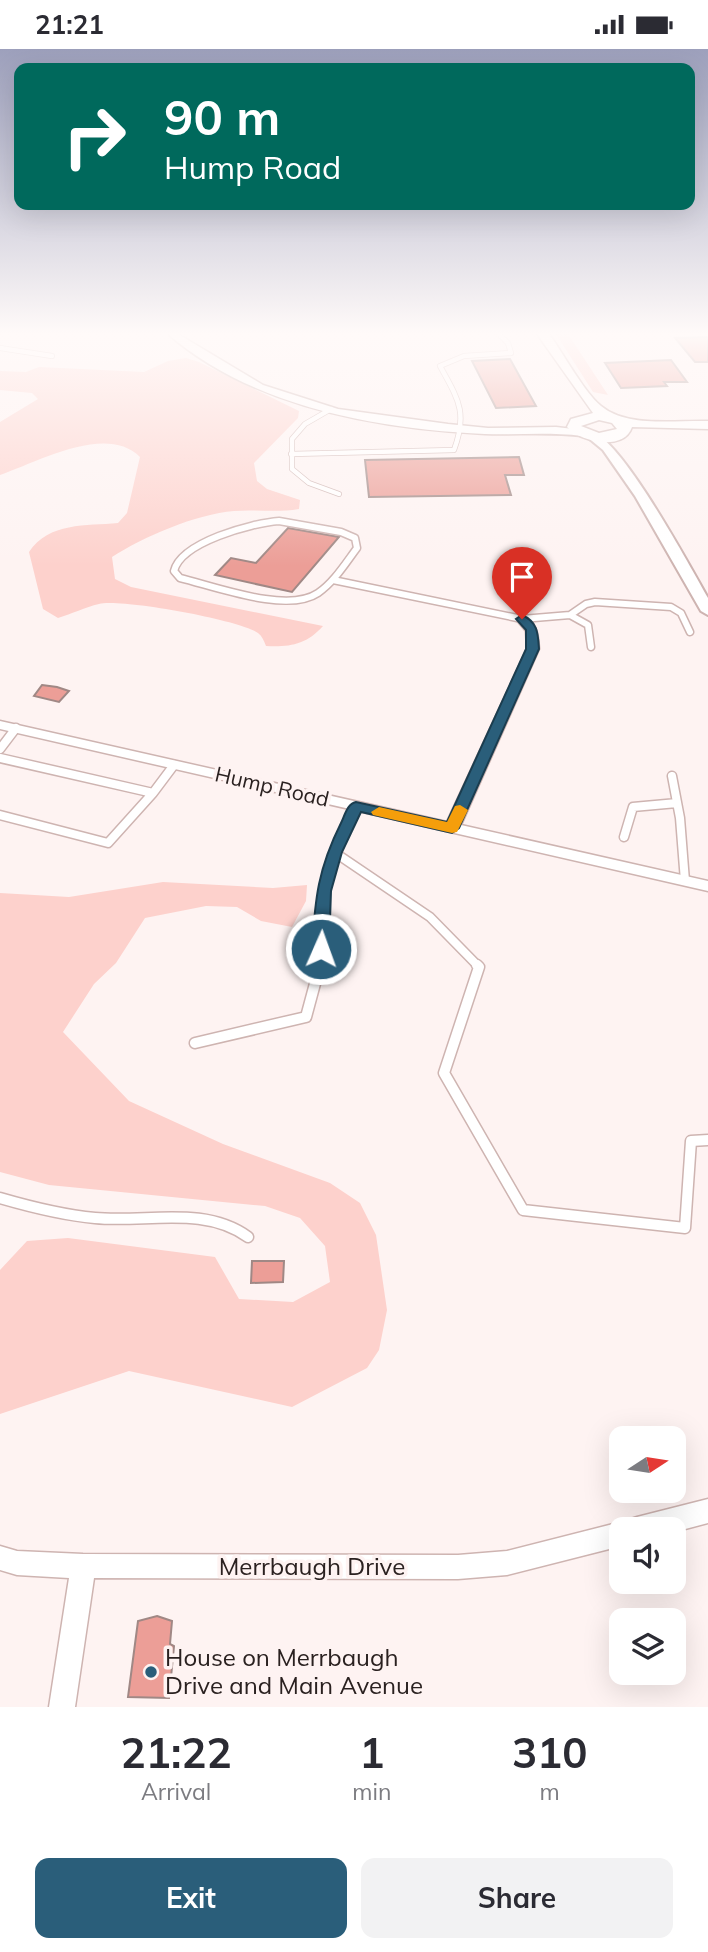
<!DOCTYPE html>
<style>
body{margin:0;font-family:Mulish,sans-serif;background:#f2f2f3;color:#2b2b33;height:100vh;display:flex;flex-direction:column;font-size:26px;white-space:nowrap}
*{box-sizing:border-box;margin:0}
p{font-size:23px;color:#7c7c81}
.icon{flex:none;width:38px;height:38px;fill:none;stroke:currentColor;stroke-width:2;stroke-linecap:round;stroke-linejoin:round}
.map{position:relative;height:1658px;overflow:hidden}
.panel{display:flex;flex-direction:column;background:#fff;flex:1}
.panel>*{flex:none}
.top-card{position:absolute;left:14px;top:14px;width:681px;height:147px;border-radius:14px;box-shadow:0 7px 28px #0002;background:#00695c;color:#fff;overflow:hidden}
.needle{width:46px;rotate:78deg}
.controls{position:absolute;left:609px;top:1377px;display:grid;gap:14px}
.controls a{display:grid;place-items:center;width:77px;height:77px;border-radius:14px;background:#fff;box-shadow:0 7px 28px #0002;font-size:35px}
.pin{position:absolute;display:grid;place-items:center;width:60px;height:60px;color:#fff;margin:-72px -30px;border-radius:50% 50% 50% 0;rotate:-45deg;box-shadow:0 0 7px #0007}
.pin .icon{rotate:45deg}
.me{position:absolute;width:77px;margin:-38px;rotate:2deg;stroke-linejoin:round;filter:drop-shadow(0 0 5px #0008)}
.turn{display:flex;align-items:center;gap:24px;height:147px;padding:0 35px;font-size:32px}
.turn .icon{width:91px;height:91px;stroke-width:2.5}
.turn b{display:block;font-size:49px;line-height:60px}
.eta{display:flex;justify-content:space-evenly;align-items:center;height:119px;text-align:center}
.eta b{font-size:42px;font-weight:700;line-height:49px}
.action{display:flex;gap:14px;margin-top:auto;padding:14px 35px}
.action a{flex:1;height:80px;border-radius:14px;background:#2a5e7a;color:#fff;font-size:28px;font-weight:700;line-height:80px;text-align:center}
.action a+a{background:#f2f2f3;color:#2b2b33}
.status{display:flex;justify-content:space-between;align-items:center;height:49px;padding:0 35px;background:#fff;direction:ltr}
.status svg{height:19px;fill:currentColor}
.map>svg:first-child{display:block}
</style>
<div class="status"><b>21:21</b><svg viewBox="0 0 49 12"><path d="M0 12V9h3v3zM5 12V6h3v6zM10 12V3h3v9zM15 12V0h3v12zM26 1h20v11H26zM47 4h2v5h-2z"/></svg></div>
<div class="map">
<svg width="708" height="1658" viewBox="0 0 708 1658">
<rect width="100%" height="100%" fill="#fef3f2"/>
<!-- green -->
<path fill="#fdd1cc" d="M556 285H568L608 346 593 343Z
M186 309 199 313 299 362 298 369 254 414 257 432 267 440 300 451 299 460C276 464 256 460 234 462 196 465 143 488 112 508L115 530 131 538 323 577C306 596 290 598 266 597 264 592 262 587 258 584 241 571 119 549 99 555 85 558 72 565 58 569L43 560 29 503C49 473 86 477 118 474L127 464 140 408C106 374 36 414 0 426V373L38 350 32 344 0 341V322L26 323 39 318 144 323 168 312Z
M163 833 273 839 307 836 306 852 292 878 261 872 237 858 206 857 145 869 116 914 94 935 63 983 129 1052 223 1095 330 1134 360 1154 376 1186 387 1261 379 1301 367 1319 292 1358 129 1322 0 1365V1221L27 1192 68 1189 215 1208 239 1250 293 1253 330 1233 325 1197 300 1169 265 1157 49 1136 0 1123V844L69 848Z"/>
<!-- building -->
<path fill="#ec9e97" stroke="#a08885" stroke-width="2" d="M708 288V313H695L675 289Z
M510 310 536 357 496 359 472 312Z
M671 311 687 333H664L667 337 621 339 605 314Z
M519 408 524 426H505L511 446 369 448 365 411Z
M288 479 339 488 292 543 215 526 231 509 256 514Z
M42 636 57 638 69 642 59 653 34 647Z
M252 1212H284L283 1233 251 1234Z
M157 1567 172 1572 170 1595 174 1597 169 1649 128 1648 138 1572Z"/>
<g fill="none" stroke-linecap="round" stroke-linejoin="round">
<defs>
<path id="service-far3" d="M0 299 52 307
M331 360 305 375 292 390V420L309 434 339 445
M291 405 454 401C468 363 458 350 440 317L464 307 511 304 508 294 499 285"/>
<path id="service-far2" d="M279 472 341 483 355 489 357 499C345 515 334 533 318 544 287 565 214 537 180 529L174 522C181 493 252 474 279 472Z
M333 531 522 570 570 566 586 555 595 553 671 558 681 564 690 583
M570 566 588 576 591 598"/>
<path id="service-far1" d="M0 700 16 679
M0 709 153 744 174 716
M672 727 680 769 685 832
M0 766 108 794 153 744
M624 788 633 758 677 754
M334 803 430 868 479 918
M320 918 323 842 334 803 356 758"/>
<path id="service" d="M477 916 479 918 444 1024 523 1161 685 1179 691 1092 708 1091
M195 994 306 968 320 916
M0 1149C31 1158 63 1166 95 1169 146 1174 204 1156 248 1188"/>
<path id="minor" d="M168 285H178L263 336 338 360 448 375 488 379 556 378 582 381 587 384 582 387C550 383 518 386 485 385 378 380 252 358 168 285Z
M522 566C537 573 538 585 539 600L461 776 708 832V842L0 680V672L447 773 527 600 526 582 516 570Z
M708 1450V1474L674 1483V1480H621V1497L507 1526 458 1530 94 1529 75 1658H49L69 1529 17 1526 0 1521V1497L17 1502 83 1505 458 1506 507 1502 621 1473 627 1475 628 1471 637 1468Z"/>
<path id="tertiary" d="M592 383C623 393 689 516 708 549V566L701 562 635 447 603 401 586 387Z"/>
<path id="secondary" d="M537 285H549C563 304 584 343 601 357 627 379 676 371 708 372V380L632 378C624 403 580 393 567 378L571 370 593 364ZM599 371 612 374 617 380 599 384 581 377Z"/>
</defs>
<!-- service-far3 casing -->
<use href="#service-far3" stroke="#ceb4b1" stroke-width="6"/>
<!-- service-far2 casing -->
<use href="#service-far2" stroke="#ceb4b1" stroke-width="9"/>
<!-- service-far1 casing -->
<use href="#service-far1" stroke="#ceb4b1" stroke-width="11"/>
<!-- service casing -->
<use href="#service" stroke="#ceb4b1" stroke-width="13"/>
<!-- minor casing -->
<use href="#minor" stroke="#ceb4b1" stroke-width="3"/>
<!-- tertiary casing -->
<use href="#tertiary" stroke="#ceb4b1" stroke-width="4"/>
<!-- secondary casing -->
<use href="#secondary" stroke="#ceb4b1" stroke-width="3"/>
<!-- service-far3 -->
<use href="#service-far3" stroke="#fff" stroke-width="4.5"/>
<!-- service-far2 -->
<use href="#service-far2" stroke="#fff" stroke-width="6"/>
<!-- service-far1 -->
<use href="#service-far1" stroke="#fff" stroke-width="8"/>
<!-- service -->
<use href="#service" stroke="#fff" stroke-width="10"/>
<!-- minor -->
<use href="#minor" fill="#fff" fill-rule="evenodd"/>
<!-- tertiary -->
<use href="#tertiary" fill="#fff" fill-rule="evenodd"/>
<!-- secondary -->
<use href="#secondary" fill="#fff" fill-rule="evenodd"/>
</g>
<!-- sky -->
<linearGradient id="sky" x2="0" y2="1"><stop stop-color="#9da0bc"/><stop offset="0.55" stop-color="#fffaf9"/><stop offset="1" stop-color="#fffaf9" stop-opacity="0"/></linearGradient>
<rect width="708" height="517" fill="url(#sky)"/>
<!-- route -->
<path fill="#2a5e7a" stroke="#1b3d4f" stroke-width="2" d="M522 566C538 573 538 585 539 600L459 779 452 784 361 763 342 803 331 842 329 900 327 904H315L312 900C315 849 318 820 341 774 345 766 347 755 356 753L447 773 526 600V581L516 570Z"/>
<!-- slow -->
<path fill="#f59e0b" d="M460 756 468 761 457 783 452 784 373 766 371 763 379 758 447 773 455 757Z"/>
<!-- markers -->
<circle fill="#2a5e7a" stroke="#fef3f2" stroke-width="2.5" cx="151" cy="1623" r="7"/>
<g text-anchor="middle" stroke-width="7" stroke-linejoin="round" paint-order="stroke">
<!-- street labels -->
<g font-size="21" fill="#2a2120" stroke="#fef3f2">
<text transform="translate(272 738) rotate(13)" y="7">Hump Road</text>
</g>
<!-- near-street labels -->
<g font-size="24" fill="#2a2120" stroke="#fef3f2">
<text x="312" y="1526">Merrbaugh Drive</text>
</g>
<!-- near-poi labels -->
<g font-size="24" fill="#2a2120" stroke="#fef3f2" text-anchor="start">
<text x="165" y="1617">House on Merrbaugh<tspan x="165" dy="28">Drive and Main Avenue</tspan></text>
</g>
</g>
</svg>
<div class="controls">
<a><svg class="needle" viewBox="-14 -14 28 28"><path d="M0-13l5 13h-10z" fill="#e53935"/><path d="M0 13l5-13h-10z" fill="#7c7c81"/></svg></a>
<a><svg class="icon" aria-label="sound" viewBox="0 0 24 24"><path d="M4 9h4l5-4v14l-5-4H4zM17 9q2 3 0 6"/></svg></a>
<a><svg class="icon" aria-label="layers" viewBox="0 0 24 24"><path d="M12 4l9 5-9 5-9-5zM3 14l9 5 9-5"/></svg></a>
</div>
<div class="pin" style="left:522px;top:570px;background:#d93025"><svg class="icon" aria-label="arrive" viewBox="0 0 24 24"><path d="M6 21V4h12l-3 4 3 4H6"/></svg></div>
<svg class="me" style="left:321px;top:900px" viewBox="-20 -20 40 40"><circle r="17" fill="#2a5e7a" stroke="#fff" stroke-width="3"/><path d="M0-11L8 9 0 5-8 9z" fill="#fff"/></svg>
<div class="top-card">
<div class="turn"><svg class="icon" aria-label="right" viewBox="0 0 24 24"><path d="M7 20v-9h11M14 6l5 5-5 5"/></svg><div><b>90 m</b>Hump Road</div></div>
</div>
</div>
<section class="panel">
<div class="eta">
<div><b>21:22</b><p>Arrival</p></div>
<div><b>1</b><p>min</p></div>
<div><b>310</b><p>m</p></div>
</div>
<div class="action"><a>Exit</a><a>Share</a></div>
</section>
